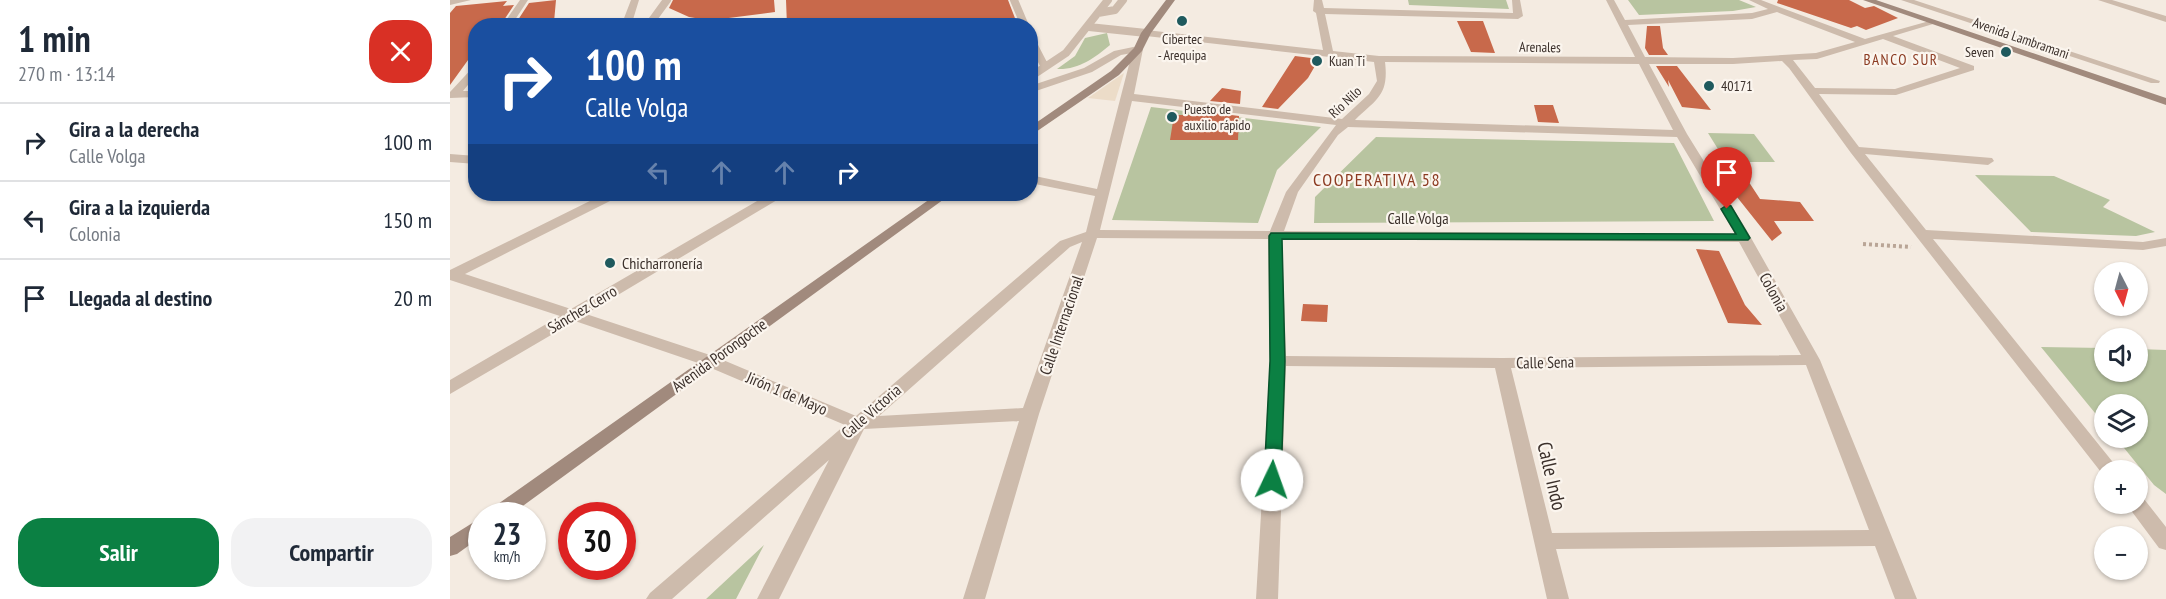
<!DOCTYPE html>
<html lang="es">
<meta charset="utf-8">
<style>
body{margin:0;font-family:"PT Sans Narrow",sans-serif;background:#f2f2f3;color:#1f2937;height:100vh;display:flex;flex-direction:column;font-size:22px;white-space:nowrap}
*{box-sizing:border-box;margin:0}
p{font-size:20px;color:#747a83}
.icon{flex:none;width:33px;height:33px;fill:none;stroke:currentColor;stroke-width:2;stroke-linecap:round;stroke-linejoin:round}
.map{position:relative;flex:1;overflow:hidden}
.details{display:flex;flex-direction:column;background:#fff;width:450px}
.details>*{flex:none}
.guide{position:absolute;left:18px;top:18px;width:570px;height:183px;border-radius:24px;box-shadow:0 2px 4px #0004;background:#1a4fa0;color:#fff;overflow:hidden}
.needle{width:39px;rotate:174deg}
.buttons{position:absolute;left:1644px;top:262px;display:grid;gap:12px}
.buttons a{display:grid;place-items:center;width:54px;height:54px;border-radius:50%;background:#fff;box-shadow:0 2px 4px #0004;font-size:30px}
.speed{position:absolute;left:18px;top:502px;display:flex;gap:12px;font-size:30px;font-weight:700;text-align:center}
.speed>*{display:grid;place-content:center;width:78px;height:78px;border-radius:50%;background:#fff;box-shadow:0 2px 4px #0004;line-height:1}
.speed small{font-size:15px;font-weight:400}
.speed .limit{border:9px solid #d22;background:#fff;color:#111}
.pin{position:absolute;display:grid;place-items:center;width:51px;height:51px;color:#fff;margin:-62px -26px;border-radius:50% 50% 50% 0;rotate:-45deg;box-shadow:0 0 6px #0007}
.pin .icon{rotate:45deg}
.me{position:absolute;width:66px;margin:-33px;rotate:3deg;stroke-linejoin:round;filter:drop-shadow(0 0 4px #0008)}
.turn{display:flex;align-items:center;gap:21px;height:126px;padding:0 18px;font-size:27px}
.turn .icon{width:78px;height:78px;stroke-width:2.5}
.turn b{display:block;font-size:42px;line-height:51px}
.lanes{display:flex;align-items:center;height:57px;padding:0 18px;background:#0003;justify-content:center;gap:30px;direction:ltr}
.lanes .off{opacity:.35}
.round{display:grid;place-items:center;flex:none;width:63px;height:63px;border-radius:24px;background:#f2f2f3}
.head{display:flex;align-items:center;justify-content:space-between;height:102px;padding:0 18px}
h1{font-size:36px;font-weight:700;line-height:45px}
.cta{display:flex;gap:12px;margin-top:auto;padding:12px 18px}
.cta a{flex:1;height:69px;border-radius:24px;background:#0b8043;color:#fff;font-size:24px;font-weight:700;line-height:69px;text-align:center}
.cta a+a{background:#f2f2f3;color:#1f2937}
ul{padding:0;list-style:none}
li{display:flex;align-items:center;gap:18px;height:78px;padding:0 18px;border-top:2px solid #e0e1e3}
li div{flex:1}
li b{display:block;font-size:22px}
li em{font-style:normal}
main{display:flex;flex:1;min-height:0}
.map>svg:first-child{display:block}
</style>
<main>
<section class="details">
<div class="head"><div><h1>1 min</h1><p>270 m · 13:14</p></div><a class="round" style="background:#d93025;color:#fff"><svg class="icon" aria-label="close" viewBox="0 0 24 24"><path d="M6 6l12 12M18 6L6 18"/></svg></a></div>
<ul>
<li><svg class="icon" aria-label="right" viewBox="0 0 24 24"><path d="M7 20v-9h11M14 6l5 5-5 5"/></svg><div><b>Gira a la derecha</b><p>Calle Volga</p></div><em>100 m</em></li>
<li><svg class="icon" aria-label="left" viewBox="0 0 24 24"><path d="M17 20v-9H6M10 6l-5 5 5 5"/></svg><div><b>Gira a la izquierda</b><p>Colonia</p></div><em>150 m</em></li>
<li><svg class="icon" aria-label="arrive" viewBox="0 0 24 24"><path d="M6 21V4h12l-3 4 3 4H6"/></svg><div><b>Llegada al destino</b></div><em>20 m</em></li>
</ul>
<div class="cta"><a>Salir</a><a>Compartir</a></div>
</section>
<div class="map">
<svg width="1716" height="599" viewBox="0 0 1716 599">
<rect width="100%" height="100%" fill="#f4ebe1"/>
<!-- green -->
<path fill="#b8c4a0" d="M958 0H1056L1059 9 959 5Z
M1178 0H1289L1306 7 1283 11 1189 15Z
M657 33 660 45C645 58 628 70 607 69L625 56 635 38Z
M701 107 871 127 827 170 808 223 662 220Z
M1258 133 1304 134 1325 162H1276Z
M926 137 1224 143 1264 221 864 223 865 197Z
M1525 175 1604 176 1660 200 1653 207 1705 232 1686 236 1581 232Z
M1591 347 1654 348V372H1688V349L1716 350V494L1704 485 1666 438H1688V405H1654V424Z
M314 545 286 599H256Z"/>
<!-- plaza -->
<path fill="#ecdcc8" d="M674 73 665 101 638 98 671 75Z"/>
<!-- building -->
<path fill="#c8694b" d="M106 0 104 22 64 26 79 3Z
M223 0H324L325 12 263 20 251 19 239 17 219 8Z
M336 0H558L568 26H337Z
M1328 0H1399L1415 8 1424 6 1448 18 1416 30 1407 26 1401 28 1327 3Z
M57 1 53 6 64 5 50 26H26V49L0 85V13L6 6Z
M1007 21H1033L1045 53 1021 52Z
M1197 26H1210L1213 48 1218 55H1199L1195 48Z
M845 56 869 59 858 78 828 109 812 107Z
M1206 66H1227L1261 110 1232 107 1218 80 1219 87Z
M772 88 791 91 790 104 760 101Z
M1084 105H1103L1109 123 1088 122Z
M751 111 789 116 788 140H720L724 115H748Z
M1271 170H1291L1310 199 1350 202 1364 221H1324L1332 233 1322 241 1287 197Z
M1246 249 1269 251 1295 305 1312 325 1278 323Z
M853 304 878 305 877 322 851 321Z"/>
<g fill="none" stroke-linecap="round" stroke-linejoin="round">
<!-- path -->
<path stroke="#b9a596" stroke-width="4" stroke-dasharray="3 3" stroke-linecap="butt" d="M1413 244 1461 247"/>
<!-- lane -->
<path stroke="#cdbbac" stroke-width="8" d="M564 0 575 26
M648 13 665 10 673 0
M198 26 217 0
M639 27 696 33
M580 38 595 67
M580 77 616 53 658 0"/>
<!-- street -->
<path fill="#cdbbac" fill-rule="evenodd" d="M0 0H21L0 5Z
M70 0H78L61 26H52Z
M181 0H189L181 26H171Z
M864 0H872L874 8 1063 13 1062 0H1070L1073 16 1068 19 875 14 883 51 929 56 1185 57 1156 0H1164L1175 20 1302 13 1318 9 1299 0H1311L1415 39 1483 20V24L1443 36 1524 66V70L1446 95 1369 94 1409 147 1542 158 1544 161 1538 165 1415 154 1476 230 1693 242 1716 238V246L1693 250 1483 239 1670 471H1654V476L1401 153 1339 68 1332 61 1283 64H1199L1237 134 1296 229 1370 360 1467 599H1445L1425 546 1106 549 1119 599H1097L1045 368 836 366 828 599H806L820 361 818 239 647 238 589 414 535 599H513L569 421 414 429 329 599H307L379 460 222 599H196L200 593 395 425 254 365 125 321 0 394V380L110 316 0 280V270L154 194H169L168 197 15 274 121 309 319 194H333L332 197 136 314 266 357 406 416 610 241 636 232 645 196 580 183V175L647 189 682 53 671 55 642 72 580 93V86L634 68 664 51 688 46 693 49 684 94 892 119 919 94 927 81 924 62 696 36 691 33 696 30 873 50 866 13 863 11ZM1327 12 1405 42 1366 53 1283 58 1195 57 1178 25 1302 19ZM1433 39 1510 68 1445 89 1365 88 1343 60 1367 59ZM935 62 1189 64 1223 130 905 120C927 99 939 95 935 62ZM682 101 886 125 836 192 820 231 650 230ZM898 127 1227 137 1285 234 834 231 848 192 888 135ZM832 239 1289 242 1351 355 1052 358 836 356ZM632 242 573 408 429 416 620 247ZM1356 365 1419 530 1102 533 1061 368Z
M1451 0H1464L1710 81 1709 83H1701Z
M1648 0H1662L1716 16V22Z
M26 64V75L13 91H26V97L0 98V92Z
M0 154 26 156V164L0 162Z
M1688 497 1694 499 1716 527V550L1709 548 1680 509 1677 504H1688Z"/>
<!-- secondary -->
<path fill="#a18a7d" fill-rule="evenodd" d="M716 0H725L701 33 692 51 669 75 580 136V127L661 71 684 48 691 33Z
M1413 0H1426L1716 98V105Z
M487 194H501L59 516H35L38 511Z
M32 517V536L7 554 0 556V537Z"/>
</g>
<!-- route -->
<path fill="#0b8043" stroke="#07532c" stroke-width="1.5" d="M1277 205 1281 206 1300 238 1298 240 832 239 835 361 831 480 828 484 822 486 816 484 814 480 820 361 819 236 821 233 1286 234 1271 209Z"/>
<!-- markers -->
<g fill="#1f5a5e" stroke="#fbf5ee" stroke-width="2">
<circle cx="732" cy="21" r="6"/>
<circle cx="1556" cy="52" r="6"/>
<circle cx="867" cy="61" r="6"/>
<circle cx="1259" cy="86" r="6"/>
<circle cx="722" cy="117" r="6"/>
<circle cx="160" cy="263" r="6"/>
</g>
<g text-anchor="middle" stroke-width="4.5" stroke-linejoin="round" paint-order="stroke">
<!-- far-street labels -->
<g font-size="14" fill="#3b302b" stroke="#fbf5ee">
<text transform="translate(1571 38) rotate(19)" y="5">Avenida Lambramani</text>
<text transform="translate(1090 47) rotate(1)" y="5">Arenales</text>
<text transform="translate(895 102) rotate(-43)" y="5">Río Nilo</text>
</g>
<!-- far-poi labels -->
<g font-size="14" fill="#3b302b" stroke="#fbf5ee" text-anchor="start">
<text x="732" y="44" text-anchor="middle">Cibertec<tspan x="732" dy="16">- Arequipa</tspan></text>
<text x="1544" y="57" text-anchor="end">Seven</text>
<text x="879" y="66">Kuan Ti</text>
<text x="1271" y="91">40171</text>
<text x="734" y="114">Puesto de<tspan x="734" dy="16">auxilio rápido</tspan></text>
</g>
<!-- far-neighbourhood labels -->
<g font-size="15" letter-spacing="1.5" fill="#8c3b22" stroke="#fbf5ee">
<text x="1451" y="65">BANCO SUR</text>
</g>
<!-- street labels -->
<g font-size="16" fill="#3b302b" stroke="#fbf5ee">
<text x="968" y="224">Calle Volga</text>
<text transform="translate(1324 292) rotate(61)" y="6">Colonia</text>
<text transform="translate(132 309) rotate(-31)" y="6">Sánchez Cerro</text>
<text transform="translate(611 325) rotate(-71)" y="6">Calle Internacional</text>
<text transform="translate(269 355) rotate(-36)" y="6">Avenida Porongoche</text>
<text transform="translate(1095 362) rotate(-1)" y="6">Calle Sena</text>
<text transform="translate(337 393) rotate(23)" y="6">Jirón 1 de Mayo</text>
<text transform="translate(421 411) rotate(-41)" y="6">Calle Victoria</text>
</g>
<!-- poi labels -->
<g font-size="16" fill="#3b302b" stroke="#fbf5ee" text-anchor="start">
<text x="172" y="269">Chicharronería</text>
</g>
<!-- neighbourhood labels -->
<g font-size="18" letter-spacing="1.5" fill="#8c3b22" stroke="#fbf5ee">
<text x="927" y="186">COOPERATIVA 58</text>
</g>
<!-- near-street labels -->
<g font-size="20" fill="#3b302b" stroke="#fbf5ee">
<text transform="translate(1102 476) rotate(77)" y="7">Calle Indo</text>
</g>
</g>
</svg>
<div class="buttons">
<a><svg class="needle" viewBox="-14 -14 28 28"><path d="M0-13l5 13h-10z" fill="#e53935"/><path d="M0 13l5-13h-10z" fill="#747a83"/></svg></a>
<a><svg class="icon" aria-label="sound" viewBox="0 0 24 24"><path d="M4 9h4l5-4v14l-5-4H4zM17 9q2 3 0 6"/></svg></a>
<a><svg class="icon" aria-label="layers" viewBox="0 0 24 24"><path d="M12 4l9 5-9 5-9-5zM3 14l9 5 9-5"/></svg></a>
<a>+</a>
<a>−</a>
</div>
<div class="speed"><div>23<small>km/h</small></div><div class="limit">30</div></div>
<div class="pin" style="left:1277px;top:209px;background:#d93025"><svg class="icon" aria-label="arrive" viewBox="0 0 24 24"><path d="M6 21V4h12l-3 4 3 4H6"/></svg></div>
<svg class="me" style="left:822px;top:480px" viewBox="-20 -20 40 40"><circle r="19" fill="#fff"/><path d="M0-13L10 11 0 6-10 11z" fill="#0b8043"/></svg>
<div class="guide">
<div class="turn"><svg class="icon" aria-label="right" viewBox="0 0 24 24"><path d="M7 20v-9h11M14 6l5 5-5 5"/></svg><div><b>100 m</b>Calle Volga</div></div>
<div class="lanes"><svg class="icon off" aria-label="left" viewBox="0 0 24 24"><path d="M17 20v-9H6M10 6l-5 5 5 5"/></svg><svg class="icon off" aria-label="ahead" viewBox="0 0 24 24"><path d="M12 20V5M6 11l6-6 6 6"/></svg><svg class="icon off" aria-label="ahead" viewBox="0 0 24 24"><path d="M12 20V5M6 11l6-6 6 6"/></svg><svg class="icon" aria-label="right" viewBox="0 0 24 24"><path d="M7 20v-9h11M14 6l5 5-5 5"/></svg></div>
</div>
</div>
</main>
